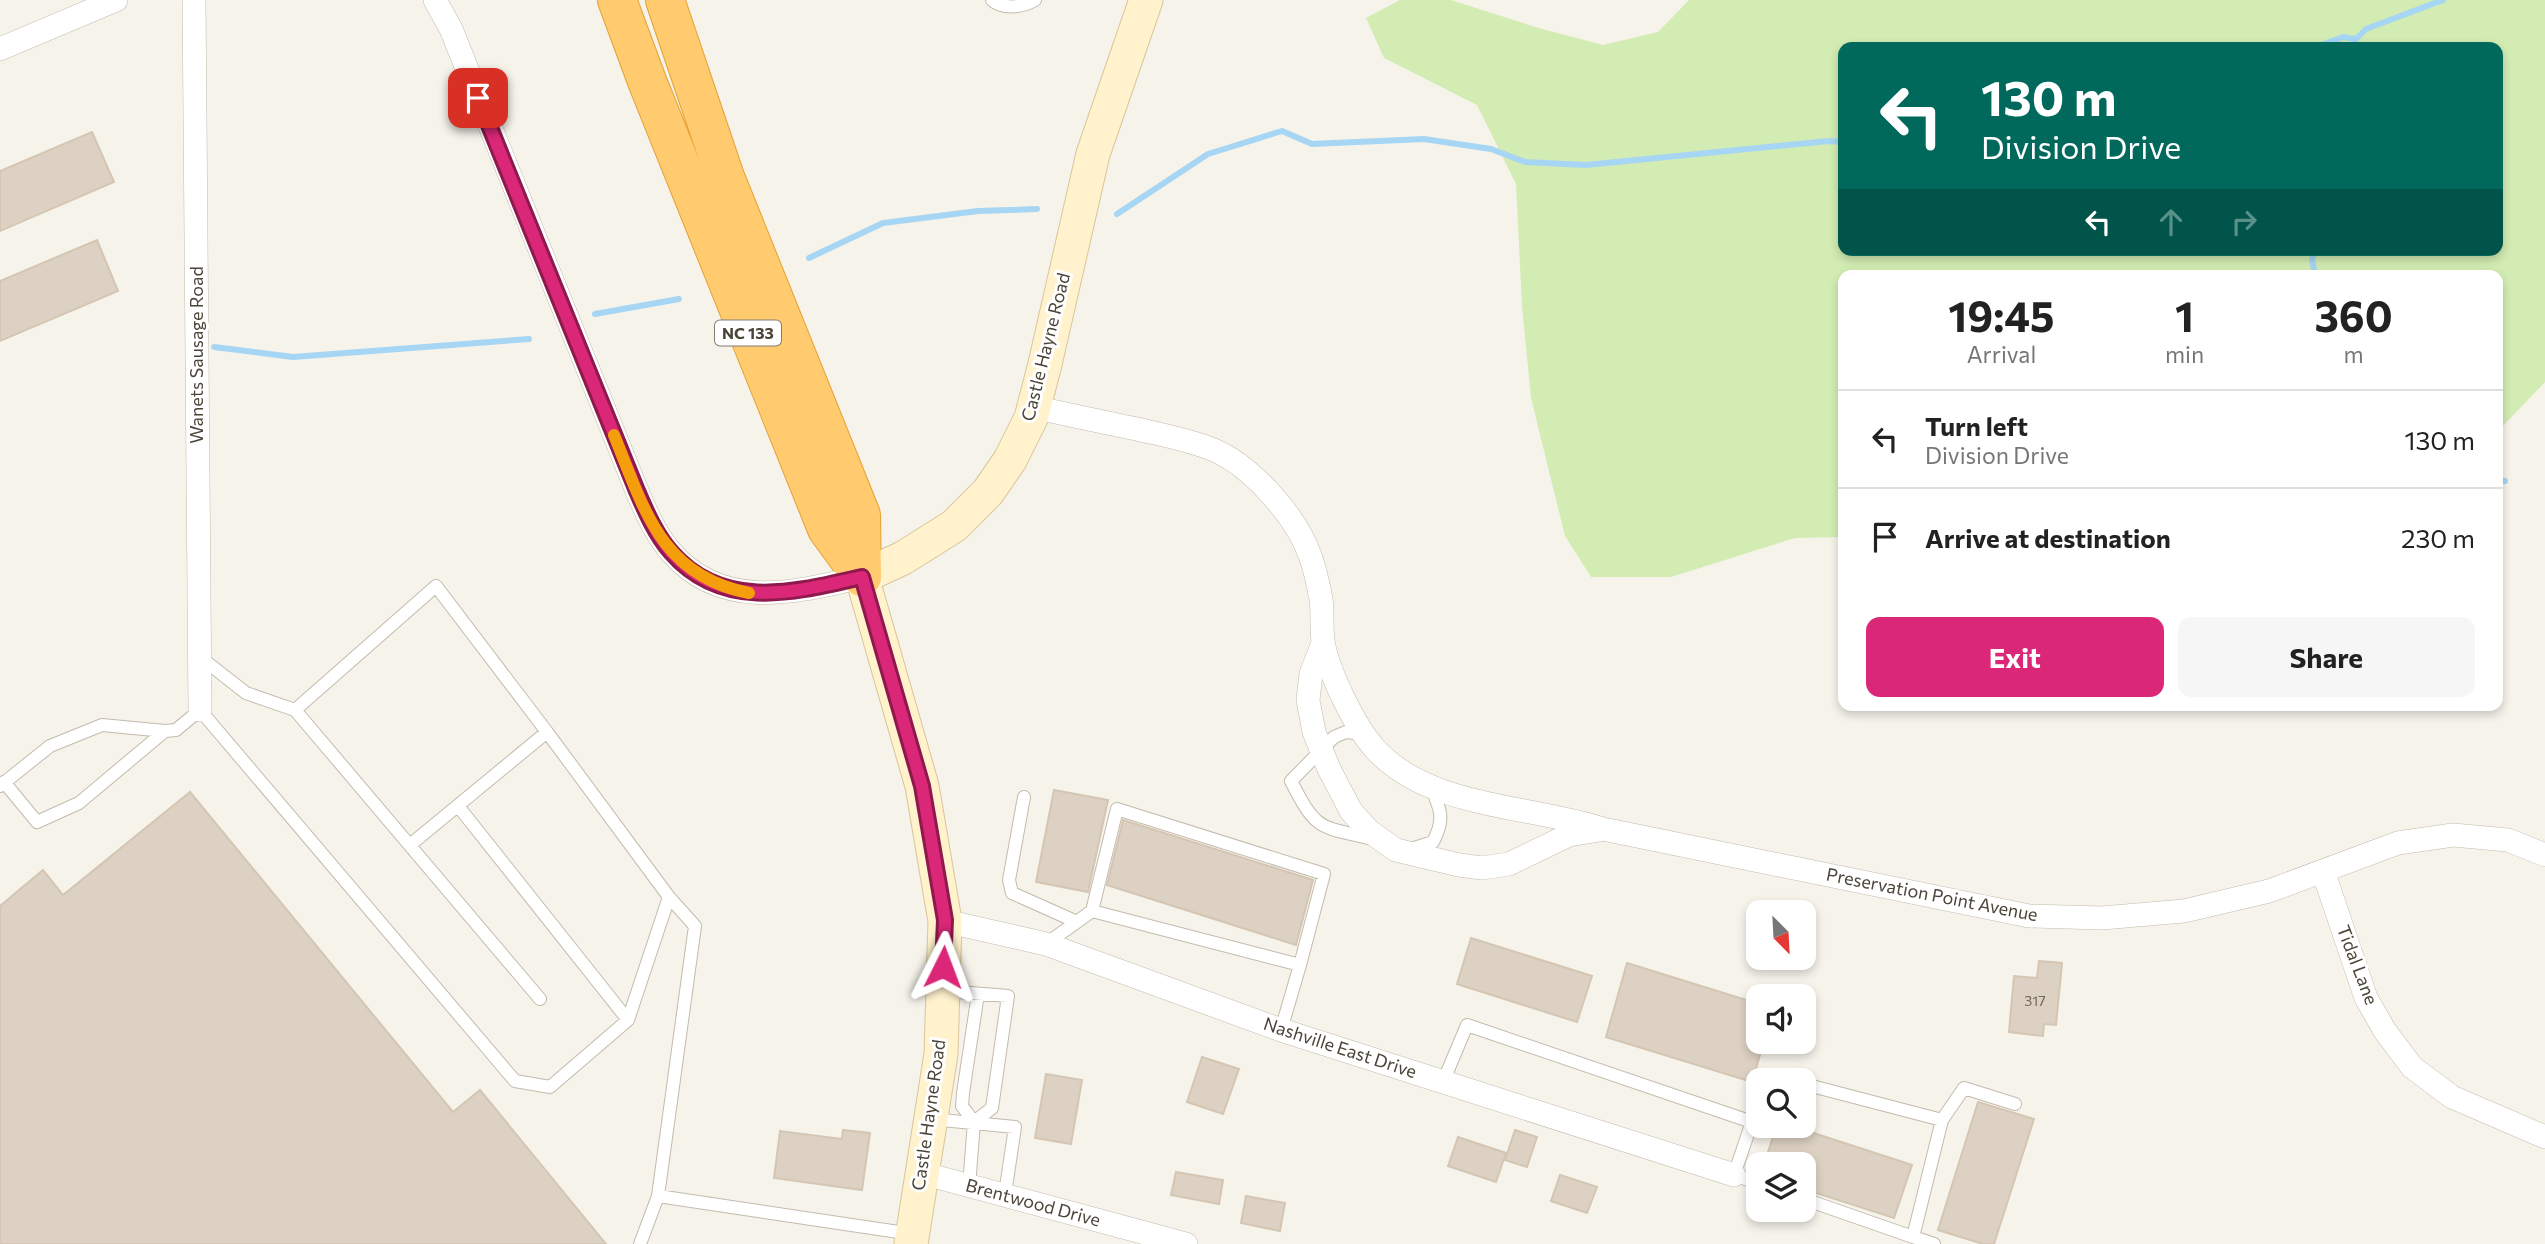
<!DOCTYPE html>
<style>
body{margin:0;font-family:Commissioner,sans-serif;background:#f6f6f6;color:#222;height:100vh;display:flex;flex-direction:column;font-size:26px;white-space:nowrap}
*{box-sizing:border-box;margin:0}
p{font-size:23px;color:#767676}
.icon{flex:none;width:38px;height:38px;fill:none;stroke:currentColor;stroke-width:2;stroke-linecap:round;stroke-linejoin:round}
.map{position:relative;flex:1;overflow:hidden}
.sheet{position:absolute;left:1838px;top:270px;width:665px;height:441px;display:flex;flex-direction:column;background:#fff;border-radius:14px;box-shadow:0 4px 10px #0003}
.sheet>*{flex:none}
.top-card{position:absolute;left:1838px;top:42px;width:665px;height:214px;border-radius:14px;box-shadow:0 4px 10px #0003;background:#00695c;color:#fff;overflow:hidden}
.needle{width:46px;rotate:156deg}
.tools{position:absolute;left:1746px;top:900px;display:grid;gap:14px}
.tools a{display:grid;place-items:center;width:70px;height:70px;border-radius:14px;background:#fff;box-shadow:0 4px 10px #0003;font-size:35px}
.pin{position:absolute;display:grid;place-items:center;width:60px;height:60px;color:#fff;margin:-30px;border-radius:14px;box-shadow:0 4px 10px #0006}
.me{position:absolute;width:77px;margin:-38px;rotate:3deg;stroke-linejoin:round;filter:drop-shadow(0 0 5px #0008)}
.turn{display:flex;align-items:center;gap:24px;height:147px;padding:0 28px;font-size:32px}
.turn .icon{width:91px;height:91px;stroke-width:2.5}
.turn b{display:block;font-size:49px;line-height:60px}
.lanes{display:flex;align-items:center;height:66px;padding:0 28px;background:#0003;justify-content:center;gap:35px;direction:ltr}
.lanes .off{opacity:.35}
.eta{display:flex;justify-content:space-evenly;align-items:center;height:119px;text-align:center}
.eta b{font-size:42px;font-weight:700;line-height:49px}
.action{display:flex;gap:14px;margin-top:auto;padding:14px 28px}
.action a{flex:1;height:80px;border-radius:14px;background:#db2777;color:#fff;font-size:28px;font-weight:700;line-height:80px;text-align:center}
.action a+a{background:#f6f6f6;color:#222}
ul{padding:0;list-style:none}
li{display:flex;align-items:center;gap:21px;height:98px;padding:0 28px;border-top:2px solid #e0e0e0}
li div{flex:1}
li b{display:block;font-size:26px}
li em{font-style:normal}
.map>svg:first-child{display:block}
</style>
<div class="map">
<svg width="2545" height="1244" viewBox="0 0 2545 1244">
<rect width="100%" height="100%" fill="#f6f3eb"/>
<!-- green -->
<path fill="#d3ecb3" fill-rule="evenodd" d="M1400 0H1451L1535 27 1603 45 1658 32 1689 0H2545V382L2497 432V275H1843V537L1795 538 1671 577H1591L1565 536 1531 398 1522 306 1516 184 1477 105 1384 58 1366 18ZM1843 47H2497V250H1843Z"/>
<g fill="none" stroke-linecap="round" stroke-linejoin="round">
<!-- stream -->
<path stroke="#a6d6f4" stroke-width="6" d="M2316 47 2343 37 2356 39
M2352 47 2356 39 2366 29 2443 0
M1117 214 1208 154 1282 131 1312 144 1424 139 1491 149 1525 162 1586 165 1829 141 1843 142
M809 258 883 223 978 211 1037 209
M2315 275 2312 260 2315 250
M595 314 679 299
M214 347 293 357 529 339
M2497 481H2505"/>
</g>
<!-- building -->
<path fill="#dcd1c3" stroke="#d4c6b3" stroke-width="2" d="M92 132 114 182 0 231V171Z
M97 240 118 291 0 341V281Z
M1054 790 1108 800 1088 892 1036 882Z
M190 792 453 1112 480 1090 606 1244H0V906L43 870 63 895Z
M1123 820 1313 880 1296 945 1107 885Z
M1471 938 1592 976 1577 1022 1457 984Z
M2039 961 2062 963 2056 1025 2044 1024 2043 1036 2009 1032 2014 976 2037 978Z
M1627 963 1759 1004 1752 1031 1759 1033V1041H1764L1752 1082 1606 1037Z
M1202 1057 1239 1069 1223 1114 1187 1102Z
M1046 1074 1082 1080 1071 1144 1035 1138Z
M1978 1102 2034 1119 1994 1244H1983L1938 1230Z
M1777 1125H1789L1912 1165 1894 1218 1804 1189V1164H1764Z
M843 1130 870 1133 862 1190 774 1178 780 1131 842 1139Z
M1515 1130 1537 1137 1527 1167 1505 1160Z
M1458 1137 1506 1153 1496 1182 1448 1166Z
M1176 1172 1223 1180 1219 1204 1171 1195Z
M1560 1175 1597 1187 1587 1213 1551 1201Z
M1246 1196 1285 1203 1280 1231 1241 1223Z"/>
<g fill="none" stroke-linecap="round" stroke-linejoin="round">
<defs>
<path id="service" d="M992 0C1003 10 1023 7 1035 0
M200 657 246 693 295 710 540 999
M295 710 436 586 547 732
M1364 734 1346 732 1334 737 1291 781C1317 832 1319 826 1373 839
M4 782 37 822 79 803 165 731
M0 786 50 746 102 725 165 731 176 730 200 710 515 1081 550 1087 628 1020 669 897 695 926 658 1196 912 1234
M1024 797 1009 880 1012 893 1077 922
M458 806 628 1020
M410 845 547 732 669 897
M1411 849 1433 842C1445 819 1441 810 1431 787
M1092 911 1117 809 1324 874 1300 965
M1046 944 1092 911 1300 965 1281 1030
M946 991 1008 996 992 1108 974 1122
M1443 1082 1467 1025 1752 1122
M1804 1084 1942 1120 1913 1237 1804 1199
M1759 1115 1752 1122 1734 1175 1759 1184
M931 1119 1015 1127 1005 1194
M1942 1120 1964 1088 2015 1104
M969 1186 974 1122 962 1106 963 1093 978 994
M1913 1237 1934 1244
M640 1244 658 1196"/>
<path id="minor" d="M194 0 200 710
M435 0 451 29 637 491C646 512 656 535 671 552 723 612 796 592 862 577
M0 49 116 0
M1034 407C1068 415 1103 422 1137 429 1162 435 1190 440 1214 450 1251 466 1295 515 1309 553 1315 567 1318 584 1321 599 1323 613 1321 627 1323 641 1328 672 1355 727 1376 750 1431 809 1531 805 1603 829L2029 916 2102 918 2184 911 2269 891 2398 843 2453 835 2508 840 2545 855
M1323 643 1311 674 1308 700 1314 732 1329 769 1351 811 1369 831 1396 850 1459 865 1482 868 1509 864 1569 835 1599 830
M2323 871 2366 998 2385 1031 2412 1067 2452 1097 2545 1137
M945 921 1046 944 1281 1030 1734 1175
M922 1173 1186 1244"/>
<path id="secondary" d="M911 1244 941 1054 945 921 922 786 862 577 903 558 954 526 988 492 1010 460 1031 418 1045 364 1093 154 1146 0"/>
<path id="motorway" d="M617 0 647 81 827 529 862 577
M665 0 725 177 861 515 862 577"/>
</defs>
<!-- service casing -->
<use href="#service" stroke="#c3bbad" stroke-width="14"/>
<!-- minor casing -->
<use href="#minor" stroke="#c3bbad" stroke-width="24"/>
<!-- secondary casing -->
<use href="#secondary" stroke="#d8c69a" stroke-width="35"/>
<!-- motorway casing -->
<use href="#motorway" stroke="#e5a136" stroke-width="40"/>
<!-- service -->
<use href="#service" stroke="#fff" stroke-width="12"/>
<!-- minor -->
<use href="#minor" stroke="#fff" stroke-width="23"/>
<!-- secondary -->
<use href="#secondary" stroke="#fff2cd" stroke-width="33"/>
<!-- motorway -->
<use href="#motorway" stroke="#ffcb6e" stroke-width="38"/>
</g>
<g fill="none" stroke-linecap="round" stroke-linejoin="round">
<defs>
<path id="route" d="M478 98 637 491C646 512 656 535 671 552 723 612 796 592 862 577L922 786 945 920 943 967"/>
</defs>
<!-- route casing -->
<use href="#route" stroke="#8e194d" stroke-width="18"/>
<!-- route -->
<use href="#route" stroke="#db2777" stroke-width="12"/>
<!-- slow -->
<path stroke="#f59e0b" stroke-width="12" d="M614 435C644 509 661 576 749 593"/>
</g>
<g text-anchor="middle" stroke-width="6" stroke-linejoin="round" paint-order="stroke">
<!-- number labels -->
<g font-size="14" fill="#6f675b">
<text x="2035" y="1006">317</text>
</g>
<!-- shield labels -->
<rect fill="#fff" stroke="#817c74" stroke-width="2" x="715" y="320.5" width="66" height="25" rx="5"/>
<g font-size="16" font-weight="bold" fill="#4b4438">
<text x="748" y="339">NC 133</text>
</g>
<!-- street labels -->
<g font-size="18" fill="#4b4438" stroke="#fff">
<text transform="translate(1046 347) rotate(-76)" y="6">Castle Hayne Road</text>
<text transform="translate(197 355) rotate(-90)" y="6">Wanets Sausage Road</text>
<text transform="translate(1932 895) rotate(11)" y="6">Preservation Point Avenue</text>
<text transform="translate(2357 965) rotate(69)" y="6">Tidal Lane</text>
<text transform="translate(1340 1048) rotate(18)" y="6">Nashville East Drive</text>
<text transform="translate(929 1115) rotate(-82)" y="6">Castle Hayne Road</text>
<text transform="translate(1033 1203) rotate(15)" y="6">Brentwood Drive</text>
</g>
</g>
</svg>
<div class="tools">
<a><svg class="needle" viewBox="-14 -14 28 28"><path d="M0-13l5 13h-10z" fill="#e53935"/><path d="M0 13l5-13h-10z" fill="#767676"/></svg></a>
<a><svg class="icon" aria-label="sound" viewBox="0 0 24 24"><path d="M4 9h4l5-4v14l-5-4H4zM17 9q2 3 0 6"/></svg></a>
<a><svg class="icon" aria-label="search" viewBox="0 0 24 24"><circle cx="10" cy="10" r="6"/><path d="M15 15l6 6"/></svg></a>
<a><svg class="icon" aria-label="layers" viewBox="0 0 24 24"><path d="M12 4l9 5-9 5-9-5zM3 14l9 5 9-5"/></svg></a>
</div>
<div class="pin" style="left:478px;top:98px;background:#d93025"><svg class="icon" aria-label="arrive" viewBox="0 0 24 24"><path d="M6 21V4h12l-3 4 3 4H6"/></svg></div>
<svg class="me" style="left:943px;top:967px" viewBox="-20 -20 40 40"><path d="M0-17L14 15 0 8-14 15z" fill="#db2777" stroke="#fff" stroke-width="4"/></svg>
<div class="top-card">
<div class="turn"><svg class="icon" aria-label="left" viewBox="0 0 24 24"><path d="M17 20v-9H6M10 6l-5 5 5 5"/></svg><div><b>130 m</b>Division Drive</div></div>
<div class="lanes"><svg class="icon" aria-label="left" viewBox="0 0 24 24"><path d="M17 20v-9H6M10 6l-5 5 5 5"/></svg><svg class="icon off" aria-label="ahead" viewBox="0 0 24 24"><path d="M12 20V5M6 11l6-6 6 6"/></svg><svg class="icon off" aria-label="right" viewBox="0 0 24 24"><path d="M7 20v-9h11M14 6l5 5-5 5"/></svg></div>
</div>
<section class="sheet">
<div class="eta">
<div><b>19:45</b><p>Arrival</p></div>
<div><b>1</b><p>min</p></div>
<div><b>360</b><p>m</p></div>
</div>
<ul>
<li><svg class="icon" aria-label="left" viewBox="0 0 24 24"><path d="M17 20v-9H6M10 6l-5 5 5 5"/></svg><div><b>Turn left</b><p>Division Drive</p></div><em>130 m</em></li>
<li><svg class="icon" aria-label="arrive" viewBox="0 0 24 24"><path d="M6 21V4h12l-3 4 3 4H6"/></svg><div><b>Arrive at destination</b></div><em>230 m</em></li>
</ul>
<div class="action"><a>Exit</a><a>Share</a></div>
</section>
</div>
